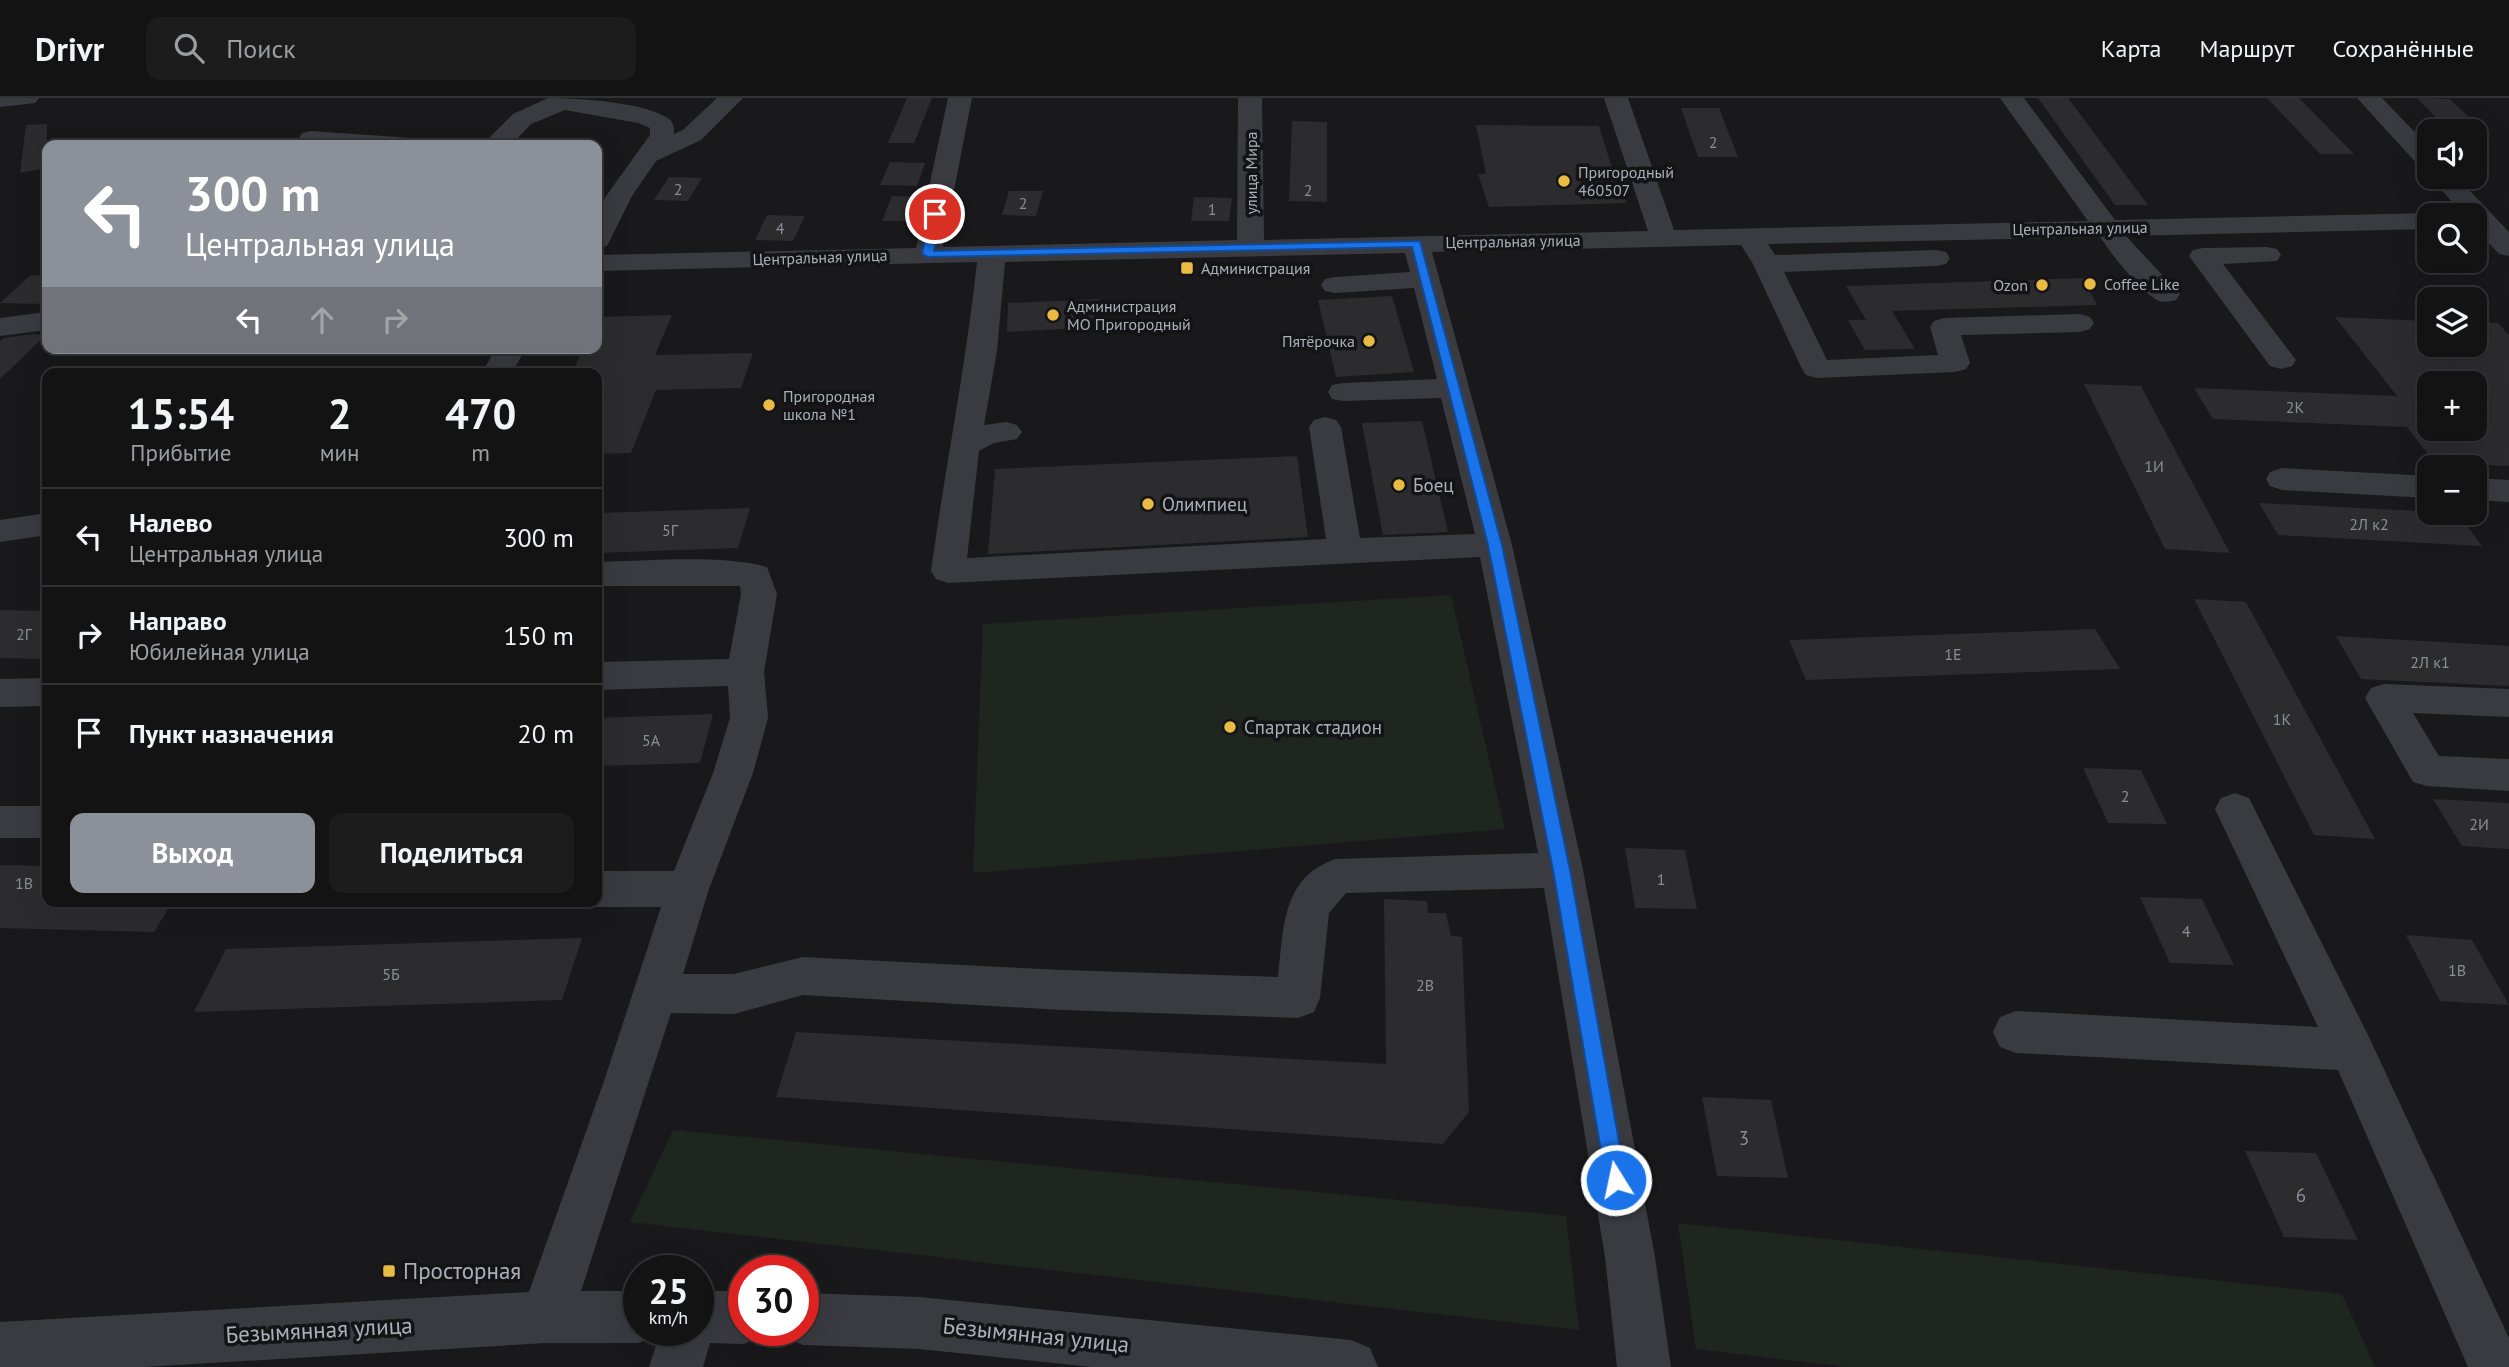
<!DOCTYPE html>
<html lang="ru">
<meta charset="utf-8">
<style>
body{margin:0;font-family:"PT Sans",sans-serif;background:#1c1c1d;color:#f1f3f6;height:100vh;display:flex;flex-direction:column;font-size:26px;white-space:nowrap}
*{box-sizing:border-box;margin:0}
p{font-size:23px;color:#9d9ea0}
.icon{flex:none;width:38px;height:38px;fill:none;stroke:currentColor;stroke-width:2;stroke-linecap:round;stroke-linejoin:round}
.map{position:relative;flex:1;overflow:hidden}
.side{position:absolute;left:42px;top:270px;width:560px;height:539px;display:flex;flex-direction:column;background:#131314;border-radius:14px;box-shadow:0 7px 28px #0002,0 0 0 2px #323234}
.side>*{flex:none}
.top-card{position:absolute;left:42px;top:42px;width:560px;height:214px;border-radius:14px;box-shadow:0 7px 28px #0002,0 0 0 2px #323234;background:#8c9099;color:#fff;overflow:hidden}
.tools{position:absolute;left:2417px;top:21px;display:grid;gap:14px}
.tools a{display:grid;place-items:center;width:70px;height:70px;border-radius:14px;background:#131314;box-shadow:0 7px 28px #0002,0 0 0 2px #323234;font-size:35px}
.speed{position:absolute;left:623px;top:1157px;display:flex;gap:14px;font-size:35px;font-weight:700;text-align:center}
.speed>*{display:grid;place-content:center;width:91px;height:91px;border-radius:50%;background:#131314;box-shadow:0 7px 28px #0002,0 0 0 2px #323234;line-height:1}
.speed small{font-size:18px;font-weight:400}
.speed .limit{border:10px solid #d22;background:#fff;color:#111}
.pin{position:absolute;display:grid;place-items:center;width:60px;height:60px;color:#fff;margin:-30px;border:4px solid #fff;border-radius:50%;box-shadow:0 2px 7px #0007}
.me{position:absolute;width:77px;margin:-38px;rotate:350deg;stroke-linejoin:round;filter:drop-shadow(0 0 5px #0008)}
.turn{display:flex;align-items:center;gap:24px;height:147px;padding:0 28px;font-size:32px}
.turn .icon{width:91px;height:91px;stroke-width:2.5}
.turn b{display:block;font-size:49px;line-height:60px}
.lanes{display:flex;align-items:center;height:66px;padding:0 28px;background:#0003;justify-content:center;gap:35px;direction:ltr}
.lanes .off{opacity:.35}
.eta{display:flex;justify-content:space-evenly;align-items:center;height:119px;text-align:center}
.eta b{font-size:42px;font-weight:700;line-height:49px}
.primary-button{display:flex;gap:14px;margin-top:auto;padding:14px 28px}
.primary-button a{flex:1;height:80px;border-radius:14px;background:#8c9099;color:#fff;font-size:28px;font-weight:700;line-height:80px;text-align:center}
.primary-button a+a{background:#1c1c1d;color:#f1f3f6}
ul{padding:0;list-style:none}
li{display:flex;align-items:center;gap:21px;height:98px;padding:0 28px;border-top:2px solid #323234}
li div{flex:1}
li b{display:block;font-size:26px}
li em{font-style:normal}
header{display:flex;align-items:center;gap:42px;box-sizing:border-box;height:98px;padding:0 35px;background:#131314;border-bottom:2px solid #323234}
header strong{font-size:33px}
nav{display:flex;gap:38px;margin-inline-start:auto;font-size:24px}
.search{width:490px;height:63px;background:#1c1c1d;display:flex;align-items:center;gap:18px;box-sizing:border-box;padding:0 24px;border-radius:14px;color:#9d9ea0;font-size:26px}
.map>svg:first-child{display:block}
</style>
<header>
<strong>Drivr</strong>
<div class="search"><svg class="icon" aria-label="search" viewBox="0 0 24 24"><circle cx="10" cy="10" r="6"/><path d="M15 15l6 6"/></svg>Поиск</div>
<nav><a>Карта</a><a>Маршрут</a><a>Сохранённые</a></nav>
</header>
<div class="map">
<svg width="2509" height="1269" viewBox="0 0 2509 1269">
<rect width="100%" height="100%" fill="#19191b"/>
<!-- green -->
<path fill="#1f2620" d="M1451 497 1505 731 973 775 983 526Z
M673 1032 1566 1118 1579 1232 630 1124Z
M1678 1125 2342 1196 2375 1269H1846L1696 1251Z"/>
<!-- building -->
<path fill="#2c2c2f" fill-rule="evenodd" d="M907 0H932L914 45H888Z
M2038 0H2068L2148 107H2115Z
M2267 0H2299L2354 56H2320Z
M2417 0 2450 1 2484 34 2449 32Z
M1681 10H1719L1738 59H1698Z
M1292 23 1327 24V104L1289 103Z
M47 26V70L20 75 26 27Z
M1476 27 1599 28 1613 73 1627 105 1489 109 1478 76H1486Z
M890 64 925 65 917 88 880 87Z
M669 79 702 80 688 103 654 102Z
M1009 93H1043L1036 118 1002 117Z
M892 98 924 99 919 123H882Z
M1194 99 1232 100 1229 123H1191Z
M767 117 805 118 793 143 755 142Z
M31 177 47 178V206L0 205Z
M2083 180 2097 207 1892 213 1915 251 1865 252 1848 222H1866L1846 188Z
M1392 198 1414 274 1336 279 1318 202Z
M1099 201 1100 229 1007 234 1008 205Z
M672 217 655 257 753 255 741 290 656 292 631 355 597 356V275H572L584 250H597V219Z
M2335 219 2429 223V247H2474V224L2498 225 2509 237V368L2435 365 2407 329 2213 321 2194 290 2397 298ZM2429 285H2474V338L2429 336Z
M34 236 46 237 0 281V243L4 240Z
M2084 286 2141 288 2230 455 2165 451Z
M1422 323 1448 434 1383 437 1362 325Z
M1297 358 1308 439 988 456 995 371Z
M2259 405 2458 415 2482 448 2278 437Z
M750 410 738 450 597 455V415Z
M2194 501 2246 504 2375 741 2314 737Z
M0 512 47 513V561L0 560Z
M2095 531 2120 571 1806 582 1789 542Z
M2336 538 2509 548V588L2361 581Z
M713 616 700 665 597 668V620Z
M2083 670 2141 672 2167 726 2108 725Z
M2433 701 2509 705V751L2462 748Z
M1625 750 1685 752 1697 811 1635 810Z
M0 767 47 768V803H173L154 834 0 830Z
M2140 799 2202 801 2234 867 2170 865Z
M1384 801 1427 803 1428 815H1446L1451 838 1462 839 1469 1014 1443 1046 776 999 796 934 1386 966Z
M2406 837 2472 842 2509 907 2440 903Z
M582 840 562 902 194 914 226 851Z
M1702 999 1771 1002 1788 1080 1717 1078Z
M2245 1053 2316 1055 2358 1142 2284 1139Z"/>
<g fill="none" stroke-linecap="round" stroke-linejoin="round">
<!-- minor -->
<path fill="#3a3b40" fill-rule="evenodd" d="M0 0H39L35 5 0 9Z
M548 0C577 0 646 4 669 21 674 25 674 30 674 36L683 32 717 0H743L701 42 656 63 632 98 607 148 597 150V116L606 98 650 37V30L638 25 565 12 531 26 511 47H482L513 16Z
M948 0H972L943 149 1237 142 1238 0H1262L1264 142 1648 133 1604 0H1628L1674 132 2088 123 2000 0H2024L2115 122 2429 115 2438 117H2429V131L2126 138 2180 196 2176 202C2168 204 2162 205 2155 201 2135 187 2113 158 2100 139L1768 146 1775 157 1936 152 1946 154 1950 160 1946 166 1936 168 1784 174 1827 262 1938 257 1930 229 1934 223 1944 220 2080 216 2090 219 2094 225 2090 231 2080 234 1961 237 1970 265 1966 271 1955 274 1817 280 1806 277 1802 271 1753 166 1741 147 1432 154 1512 447 1583 772 1655 1159 1671 1269H1617L1605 1159 1544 790 1346 795 1329 815 1320 900 1314 914 1298 920 1062 912 803 897 734 916 671 915 581 1193H639V1232H660L657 1237 639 1245H546L144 1269H0V1224L529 1194 604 983 661 809H597L582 803H597V773H674L713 675 730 620 728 588 597 592V564L729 561 741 496 740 488H597V464C646 463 722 456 767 469L777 496 764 574 768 620 753 675 709 791 683 876H734L803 859 1062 872 1278 879C1284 831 1281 779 1336 761L1538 755 1480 459 948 485 936 481 931 473C945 370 966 268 977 164L597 173V157L916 150ZM1405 155 1410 174 1335 179 1325 181 1321 187 1325 193 1335 195 1414 190 1437 281 1343 285 1332 287 1328 294 1332 301 1343 303 1441 300 1475 436 1360 440 1341 329 1336 322 1325 319 1314 322 1309 329 1326 441 967 460 979 353 994 345 1017 341 1022 334 1017 327 1006 324 984 327 997 253 1005 164Z
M2357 0H2382L2429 49V72L2420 69Z
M311 33 411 40 420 42 423 47 302 45 299 40 302 35Z
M2430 79H2457L2509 134V158L2499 156 2474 129V117H2464Z
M2267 149 2277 151 2281 157 2277 163 2223 166 2296 262 2292 268 2281 271 2270 268 2189 158 2193 152 2203 150Z
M47 214V232L0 238V220Z
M496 250H526L512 275H482Z
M2282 370 2429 378V400L2282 392 2270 388 2266 381 2270 374Z
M2474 380 2509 382V404L2474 402Z
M47 415V437L0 444V422Z
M47 580V608L0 609V581Z
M2384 586 2509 591V619L2413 615 2439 658 2509 661V693L2427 688 2413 684 2365 600 2371 590Z
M2235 695 2249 700 2368 937 2509 1240V1269H2468L2338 972 2016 955 2000 949 1993 934 2000 919 2016 913 2318 929 2215 711 2221 700Z
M0 708H47V740H0Z
M698 1192 744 1194V1232H765L762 1238 744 1246 710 1245 703 1269H649L661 1232H698Z
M803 1195 919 1199 1351 1242 1370 1250 1378 1269H1092L919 1251 803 1247 785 1239 781 1232H803Z"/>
</g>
<!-- route -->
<path fill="#1a73e8" stroke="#114b97" stroke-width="2" d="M935 113 941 116 934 153 1420 143 1502 447 1570 772 1626 1082 1623 1089 1616 1092 1609 1089 1606 1082 1553 772 1488 447 1412 149 928 159 922 156 930 116Z"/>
<!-- markers -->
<g fill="#e9bb43" stroke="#141416" stroke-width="2.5">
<circle cx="1564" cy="83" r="7"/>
<rect x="1180" y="163" width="14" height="14" rx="3.5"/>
<circle cx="2090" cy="186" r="7"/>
<circle cx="2042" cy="187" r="7"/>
<circle cx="1053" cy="217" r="7"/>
<circle cx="1369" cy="243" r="7"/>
<circle cx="769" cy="307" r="7"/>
<circle cx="1399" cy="387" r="7"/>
<circle cx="1148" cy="406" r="7"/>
<circle cx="1230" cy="629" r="7"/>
<rect x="382" y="1166" width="14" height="14" rx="3.5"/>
</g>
<g text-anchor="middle" stroke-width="7" stroke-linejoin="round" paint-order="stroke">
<!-- number labels -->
<g font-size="16" fill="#8b8e96">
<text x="1713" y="50">2</text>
<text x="678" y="97">2</text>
<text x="1308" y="98">2</text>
<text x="1023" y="111">2</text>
<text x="1212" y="117">1</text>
<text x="780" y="136">4</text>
<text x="2295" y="315">2К</text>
<text x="2154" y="374">1И</text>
<text x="2369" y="432">2Л к2</text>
<text x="670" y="438">5Г</text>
<text x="24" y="542">2Г</text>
<text x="1953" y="562">1Е</text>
<text x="2430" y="570">2Л к1</text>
<text x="2282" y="627">1К</text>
<text x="651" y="648">5А</text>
<text x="2125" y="704">2</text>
<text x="2479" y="732">2И</text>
<text x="1661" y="787">1</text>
<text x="24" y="791">1В</text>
<text x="2186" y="839">4</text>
<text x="2457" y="878">1В</text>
<text x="391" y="882">5Б</text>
<text x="1425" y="893">2В</text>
</g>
<!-- far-poi labels -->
<g font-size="16" fill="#acafba" stroke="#141416" text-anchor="start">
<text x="1578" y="80">Пригородный<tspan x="1578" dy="18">460507</tspan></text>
<text x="1201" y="176">Администрация</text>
<text x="2104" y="192">Coffee Like</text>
<text x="2028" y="193" text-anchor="end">Ozon</text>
<text x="1067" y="214">Администрация<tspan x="1067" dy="18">МО Пригородный</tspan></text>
<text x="1355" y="249" text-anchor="end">Пятёрочка</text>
<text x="783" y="304">Пригородная<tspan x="783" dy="18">школа №1</tspan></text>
</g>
<!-- far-street labels -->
<g font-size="16" fill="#acafba" stroke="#141416">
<text transform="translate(1251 75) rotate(-90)" y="6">улица Мира</text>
<text transform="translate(2080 130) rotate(-1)" y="6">Центральная улица</text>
<text transform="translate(1513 143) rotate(-1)" y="6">Центральная улица</text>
<text transform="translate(820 159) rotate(-2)" y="6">Центральная улица</text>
</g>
<!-- poi labels -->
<g font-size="19" fill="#acafba" stroke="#141416" text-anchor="start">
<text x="1413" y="394">Боец</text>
<text x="1162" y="413">Олимпиец</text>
<text x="1244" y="636">Спартак стадион</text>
</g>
<!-- near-number labels -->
<g font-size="19" fill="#8b8e96">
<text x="1744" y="1047">3</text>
<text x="2301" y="1104">6</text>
</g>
<!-- near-poi labels -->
<g font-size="23" fill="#acafba" stroke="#141416" text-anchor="start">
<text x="403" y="1181">Просторная</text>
</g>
<!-- near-street labels -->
<g font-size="23" fill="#acafba" stroke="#141416">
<text transform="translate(319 1232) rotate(-3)" y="8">Безымянная улица</text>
<text transform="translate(1036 1237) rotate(6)" y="8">Безымянная улица</text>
</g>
</g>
</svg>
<div class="tools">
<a><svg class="icon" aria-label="sound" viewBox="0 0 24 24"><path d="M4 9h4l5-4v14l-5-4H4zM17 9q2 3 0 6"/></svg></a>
<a><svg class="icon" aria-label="search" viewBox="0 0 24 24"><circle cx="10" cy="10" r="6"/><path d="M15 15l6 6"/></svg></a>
<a><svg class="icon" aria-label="layers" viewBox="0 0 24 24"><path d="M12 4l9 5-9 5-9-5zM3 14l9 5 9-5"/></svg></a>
<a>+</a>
<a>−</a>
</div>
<div class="speed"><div>25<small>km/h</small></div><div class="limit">30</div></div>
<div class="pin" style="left:935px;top:116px;background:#d93025"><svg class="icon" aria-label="arrive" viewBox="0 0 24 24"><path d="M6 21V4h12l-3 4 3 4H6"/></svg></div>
<svg class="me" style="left:1616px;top:1082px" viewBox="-20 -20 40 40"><circle r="17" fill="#1a73e8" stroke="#fff" stroke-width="3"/><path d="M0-11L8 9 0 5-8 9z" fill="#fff"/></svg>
<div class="top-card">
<div class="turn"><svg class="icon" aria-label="left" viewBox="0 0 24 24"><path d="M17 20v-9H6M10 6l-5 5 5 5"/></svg><div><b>300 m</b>Центральная улица</div></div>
<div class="lanes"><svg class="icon" aria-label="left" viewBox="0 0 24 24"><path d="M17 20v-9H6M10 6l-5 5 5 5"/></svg><svg class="icon off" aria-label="ahead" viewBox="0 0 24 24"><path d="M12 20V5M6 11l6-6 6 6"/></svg><svg class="icon off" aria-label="right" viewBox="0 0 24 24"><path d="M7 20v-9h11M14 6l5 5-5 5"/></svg></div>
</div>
<section class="side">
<div class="eta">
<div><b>15:54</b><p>Прибытие</p></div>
<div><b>2</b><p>мин</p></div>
<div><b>470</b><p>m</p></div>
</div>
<ul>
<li><svg class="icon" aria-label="left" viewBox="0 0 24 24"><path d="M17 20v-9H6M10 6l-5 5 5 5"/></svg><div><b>Налево</b><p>Центральная улица</p></div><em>300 m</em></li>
<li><svg class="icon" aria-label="right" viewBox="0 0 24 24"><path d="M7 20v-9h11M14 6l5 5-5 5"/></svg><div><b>Направо</b><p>Юбилейная улица</p></div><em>150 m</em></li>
<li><svg class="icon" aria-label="arrive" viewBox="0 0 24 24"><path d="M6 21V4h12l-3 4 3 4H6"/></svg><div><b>Пункт назначения</b></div><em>20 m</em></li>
</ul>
<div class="primary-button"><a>Выход</a><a>Поделиться</a></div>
</section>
</div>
